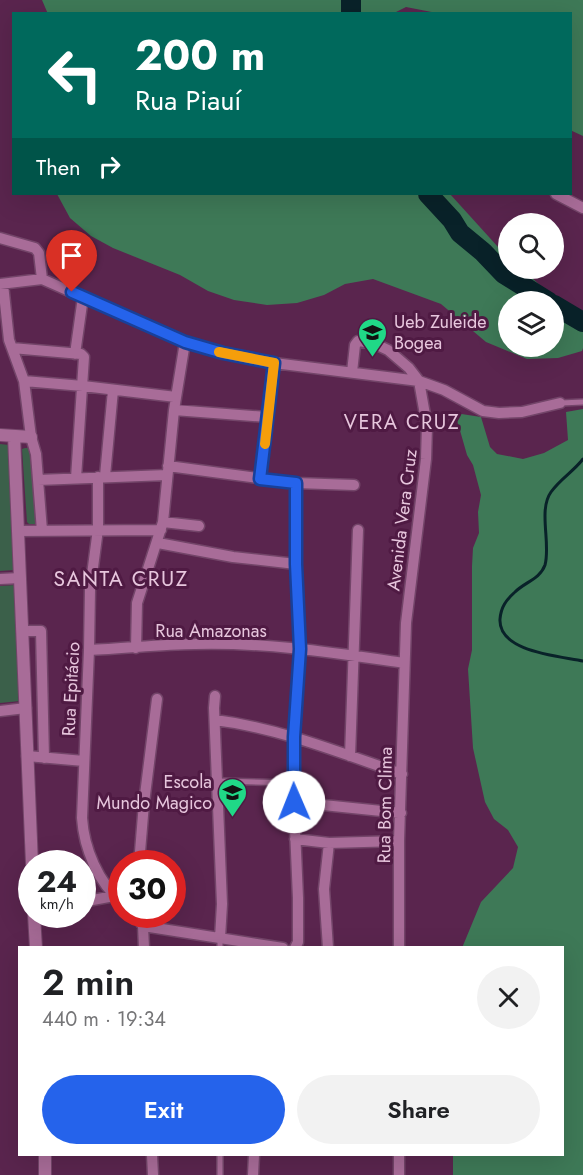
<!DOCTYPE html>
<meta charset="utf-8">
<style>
body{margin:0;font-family:Jost,sans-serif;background:#f2f2f2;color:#202124;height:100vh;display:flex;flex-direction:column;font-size:22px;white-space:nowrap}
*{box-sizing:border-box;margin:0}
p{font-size:20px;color:#757577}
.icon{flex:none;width:33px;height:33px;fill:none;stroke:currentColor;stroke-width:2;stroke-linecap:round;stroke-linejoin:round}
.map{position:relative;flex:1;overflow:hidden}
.details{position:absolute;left:18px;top:946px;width:546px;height:210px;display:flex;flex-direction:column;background:#fff;border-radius:0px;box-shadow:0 6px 24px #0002}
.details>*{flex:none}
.hud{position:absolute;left:12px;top:12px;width:560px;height:183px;border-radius:0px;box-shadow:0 6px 24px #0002;background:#00695c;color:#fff;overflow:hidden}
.fabs{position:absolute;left:498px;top:213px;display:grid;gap:12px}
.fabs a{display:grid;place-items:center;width:66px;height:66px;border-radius:50%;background:#fff;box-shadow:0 6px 24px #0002;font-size:30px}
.speed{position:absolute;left:18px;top:850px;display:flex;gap:12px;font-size:30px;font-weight:700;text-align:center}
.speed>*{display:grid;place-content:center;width:78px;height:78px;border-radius:50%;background:#fff;box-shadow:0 6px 24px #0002;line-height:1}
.speed small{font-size:15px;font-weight:400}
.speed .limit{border:9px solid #d22;background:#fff;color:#111}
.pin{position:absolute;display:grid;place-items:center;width:51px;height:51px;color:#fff;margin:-62px -26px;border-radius:50% 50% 50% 0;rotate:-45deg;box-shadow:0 0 6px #0007}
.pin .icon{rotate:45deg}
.me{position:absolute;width:66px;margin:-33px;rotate:359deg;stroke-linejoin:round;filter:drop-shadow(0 0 4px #0008)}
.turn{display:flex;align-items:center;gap:21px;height:126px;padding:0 24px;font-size:27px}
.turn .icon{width:78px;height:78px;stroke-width:2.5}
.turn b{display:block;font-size:42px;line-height:51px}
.then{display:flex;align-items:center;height:57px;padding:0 24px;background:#0003;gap:12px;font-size:22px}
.round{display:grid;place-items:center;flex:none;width:63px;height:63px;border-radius:32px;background:#f2f2f2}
.headline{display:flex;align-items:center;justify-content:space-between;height:102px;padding:0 24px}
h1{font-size:36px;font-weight:600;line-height:45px}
.cta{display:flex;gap:12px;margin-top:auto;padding:12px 24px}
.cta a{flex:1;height:69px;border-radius:36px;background:#2563eb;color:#fff;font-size:24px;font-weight:600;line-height:69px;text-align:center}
.cta a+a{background:#f2f2f2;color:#202124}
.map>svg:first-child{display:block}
</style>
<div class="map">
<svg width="583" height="1175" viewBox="0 0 583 1175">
<rect width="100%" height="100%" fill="#5a254e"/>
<!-- green -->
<path fill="#3b604a" d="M0 444 9 445 14 570 0 571Z
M25 448H31L37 521 35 524H29L27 522 22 449Z
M16 585 20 701 0 703V586Z"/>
<!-- forest -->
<path fill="#3e7957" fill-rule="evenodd" d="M42 0H583V136L570 130V14H442L406 7 392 14H48Z
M57 194H450L508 258V268L522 269 541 286 583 315V348L582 351 558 358 527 359 486 342 441 304 373 279 345 284 324 295 297 303 267 305 234 300 208 291 180 275 113 248 91 236 70 218ZM508 302H554V346H508Z
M583 409V1175H453V1155H562V948H462L481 902 513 868 518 847 508 830 494 819 485 802 473 748 468 669 472 650V566L473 548 479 533 478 512 481 495 473 465 467 455 455 413 481 417 490 447 497 454 523 459 544 453 568 440 566 412Z"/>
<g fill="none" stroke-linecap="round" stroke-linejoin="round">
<!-- stream -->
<path stroke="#092229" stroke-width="3" d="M583 459C574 471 560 479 551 492 538 510 551 544 545 565 540 579 525 582 515 592 506 600 501 607 500 619 498 652 559 656 583 661"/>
<!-- river -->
<path stroke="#092229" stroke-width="20" d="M351 0V14
M428 194 452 220 460 233 483 252 504 274 549 302
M554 305 583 322"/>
<defs>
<path id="service" d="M561 403 583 402
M218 781 293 783
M220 938V948
M220 1175V1155"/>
<path id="minor" d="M556 194 583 208
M0 238 35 248 39 253 42 279
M0 284 42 279 185 342 223 353 274 363 419 381 444 390 483 411 499 413 522 412 560 403
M3 284 9 340 24 381 31 437 36 454 42 531
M12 348 81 354 84 357 76 478
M75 354 83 297
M352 372 355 345 358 341 373 343 388 350 409 368 419 381 427 426 426 459 406 623 399 841V948
M24 381 83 386 176 397
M174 410 267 417
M168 466 296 483 354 485
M105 476 113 390
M98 477V529L90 590 89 650 82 818C84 848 98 883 122 902
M260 479 274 363
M38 480 167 475
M163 522 199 526
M18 531 161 530
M158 543 233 557 296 564
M0 579 20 578
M22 631H41L44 758
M136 648 137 603 163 522 174 410 185 342
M89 650C124 649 160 644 195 644 265 642 335 653 404 663
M215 696 214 708 222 904 220 938
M0 711 26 708
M215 720C279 728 341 753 402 774
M27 756 84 761
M350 756 358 530
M294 802 401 813
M295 839 329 843 399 841
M139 864 144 803 157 699
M82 902 114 896
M136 915 143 926 144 948
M143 926 283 948
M295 948 298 942V898L293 783 294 737 300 649 296 564V483
M328 948 324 889 329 843
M152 1155 153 1175
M399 1155V1175
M253 1175 254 1155"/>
<path id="tertiary" d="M0 435 31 437
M14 436 32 864
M34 915 36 948
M45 1155V1175"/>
</defs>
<!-- service casing -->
<use href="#service" stroke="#734569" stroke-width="8"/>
<!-- minor casing -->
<use href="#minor" stroke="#734569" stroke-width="13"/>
<!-- tertiary casing -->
<use href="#tertiary" stroke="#734569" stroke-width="14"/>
<!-- service -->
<use href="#service" stroke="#a86c98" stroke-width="5"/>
<!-- minor -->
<use href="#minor" stroke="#a86c98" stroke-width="10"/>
<!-- tertiary -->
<use href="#tertiary" stroke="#a86c98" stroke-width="12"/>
</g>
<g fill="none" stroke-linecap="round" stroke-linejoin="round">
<defs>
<path id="route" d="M72 292 185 342 223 353 274 363 260 479 296 483V564L300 649 294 737V802"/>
</defs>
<!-- route casing -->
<use href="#route" stroke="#184099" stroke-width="15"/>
<!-- route -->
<use href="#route" stroke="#2563eb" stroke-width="10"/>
<!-- slow -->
<path stroke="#f59e0b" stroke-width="10" d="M219 352 274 363 265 444"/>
</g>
<!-- icons -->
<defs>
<symbol id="school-pin" viewBox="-11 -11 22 30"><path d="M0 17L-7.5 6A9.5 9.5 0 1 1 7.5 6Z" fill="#20d887" stroke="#4f1a43"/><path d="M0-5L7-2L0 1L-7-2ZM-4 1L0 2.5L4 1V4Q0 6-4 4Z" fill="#111"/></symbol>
</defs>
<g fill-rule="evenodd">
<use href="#school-pin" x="356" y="316" width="33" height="45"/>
<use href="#school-pin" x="216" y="776" width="33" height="45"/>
</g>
<g text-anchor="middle" stroke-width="6" stroke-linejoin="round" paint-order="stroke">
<!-- poi labels -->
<g font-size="18" fill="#e7c6dd" stroke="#4f1a43" text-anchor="start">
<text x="394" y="328">Ueb Zuleide<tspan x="394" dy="21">Bogea</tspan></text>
<text x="212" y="788" text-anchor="end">Escola<tspan x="212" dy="21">Mundo Magico</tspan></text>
</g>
<!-- street labels -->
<g font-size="18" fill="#e7c6dd" stroke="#4f1a43">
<text transform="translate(402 520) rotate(-83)" y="6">Avenida Vera Cruz</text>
<text x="211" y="637">Rua Amazonas</text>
<text transform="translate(71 689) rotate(-87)" y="6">Rua Epitácio</text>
<text transform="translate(385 805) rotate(-89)" y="6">Rua Bom Clima</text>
</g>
<!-- neighbourhood labels -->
<g font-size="20" letter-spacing="1.5" fill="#e7c6dd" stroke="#4f1a43">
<text x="402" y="429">VERA CRUZ</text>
</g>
<!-- quarter labels -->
<g font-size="21" letter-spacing="1.5" fill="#e7c6dd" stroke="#4f1a43">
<text x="121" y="586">SANTA CRUZ</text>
</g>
</g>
</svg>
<div class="fabs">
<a><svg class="icon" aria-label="search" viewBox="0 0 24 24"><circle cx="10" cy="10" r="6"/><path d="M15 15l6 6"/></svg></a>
<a><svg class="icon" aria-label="layers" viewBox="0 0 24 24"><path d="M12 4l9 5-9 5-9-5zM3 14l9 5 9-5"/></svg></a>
</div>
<div class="speed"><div>24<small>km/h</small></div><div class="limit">30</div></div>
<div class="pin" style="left:72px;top:292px;background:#d93025"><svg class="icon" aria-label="arrive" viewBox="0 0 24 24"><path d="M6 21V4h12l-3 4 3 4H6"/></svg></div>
<svg class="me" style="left:294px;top:802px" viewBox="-20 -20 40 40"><circle r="19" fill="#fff"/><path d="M0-13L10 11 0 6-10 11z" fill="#2563eb"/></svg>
<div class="hud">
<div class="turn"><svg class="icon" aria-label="left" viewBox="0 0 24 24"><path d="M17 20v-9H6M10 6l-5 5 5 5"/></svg><div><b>200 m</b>Rua Piauí</div></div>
<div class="then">Then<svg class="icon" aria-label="right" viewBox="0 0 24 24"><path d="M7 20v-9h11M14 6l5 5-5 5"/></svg></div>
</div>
<section class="details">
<div class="headline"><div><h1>2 min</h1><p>440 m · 19:34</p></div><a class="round"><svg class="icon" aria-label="close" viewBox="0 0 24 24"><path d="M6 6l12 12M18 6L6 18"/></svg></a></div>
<div class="cta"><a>Exit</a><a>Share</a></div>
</section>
</div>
